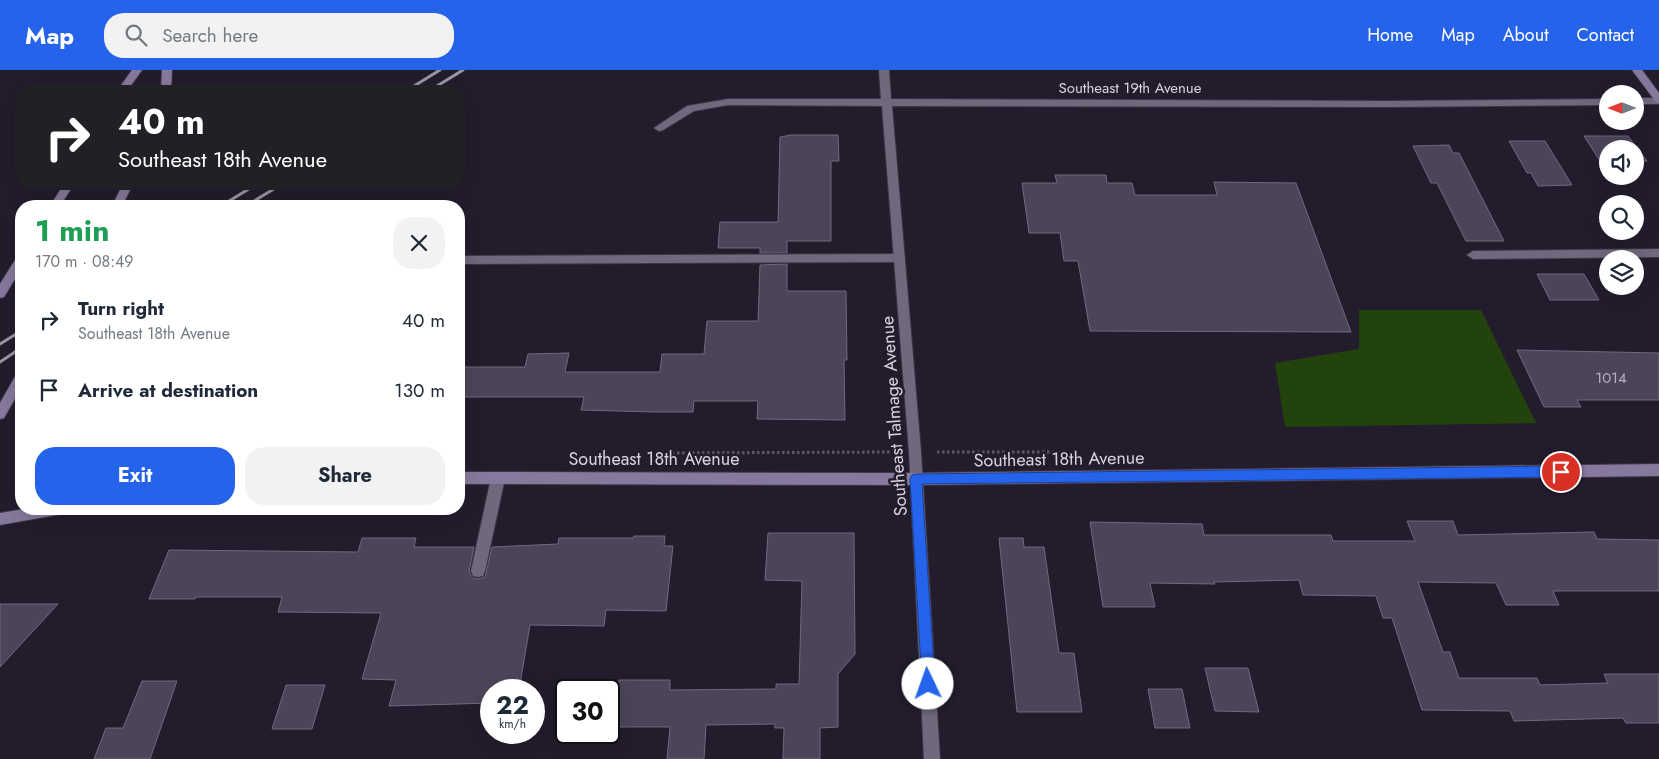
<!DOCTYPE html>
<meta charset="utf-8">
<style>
body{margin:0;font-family:Jost,sans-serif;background:#f2f2f3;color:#1f2937;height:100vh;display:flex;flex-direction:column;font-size:19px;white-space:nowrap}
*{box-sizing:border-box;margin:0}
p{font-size:16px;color:#747a83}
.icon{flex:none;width:28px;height:28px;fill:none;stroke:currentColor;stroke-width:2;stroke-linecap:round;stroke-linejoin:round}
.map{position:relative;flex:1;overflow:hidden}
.drawer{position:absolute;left:15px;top:130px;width:450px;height:315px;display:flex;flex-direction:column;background:#fff;border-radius:20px;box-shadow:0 5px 20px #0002}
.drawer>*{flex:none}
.top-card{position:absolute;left:15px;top:15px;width:450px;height:105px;border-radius:20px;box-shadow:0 5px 20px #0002;background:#202124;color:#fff;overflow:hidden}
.needle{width:32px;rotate:270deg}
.controls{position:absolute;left:1599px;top:15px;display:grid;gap:10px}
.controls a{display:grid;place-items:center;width:45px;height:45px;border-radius:50%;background:#fff;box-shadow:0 5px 20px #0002;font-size:25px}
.speed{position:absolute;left:480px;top:609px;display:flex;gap:10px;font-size:25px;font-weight:700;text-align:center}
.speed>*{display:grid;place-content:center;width:65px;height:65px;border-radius:50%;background:#fff;box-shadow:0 5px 20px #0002;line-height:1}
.speed small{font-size:12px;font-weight:400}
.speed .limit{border:2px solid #111;border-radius:8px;background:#fff;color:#111}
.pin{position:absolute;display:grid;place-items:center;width:42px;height:42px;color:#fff;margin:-21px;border:2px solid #fff;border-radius:50%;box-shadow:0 1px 5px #0007}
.me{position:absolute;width:55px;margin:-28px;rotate:357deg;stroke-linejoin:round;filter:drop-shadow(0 0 4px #0008)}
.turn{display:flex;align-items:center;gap:18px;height:105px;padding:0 20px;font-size:22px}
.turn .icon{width:65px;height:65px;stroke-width:2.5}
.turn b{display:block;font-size:35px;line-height:42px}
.round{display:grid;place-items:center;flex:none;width:52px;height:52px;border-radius:20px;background:#f2f2f3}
.summary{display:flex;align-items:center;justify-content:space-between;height:85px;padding:0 20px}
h1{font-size:30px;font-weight:700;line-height:38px;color:#1e9e55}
.cta{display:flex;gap:10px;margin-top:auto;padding:10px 20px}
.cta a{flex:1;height:58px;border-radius:20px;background:#2563eb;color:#fff;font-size:20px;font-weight:700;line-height:58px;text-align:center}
.cta a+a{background:#f2f2f3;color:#1f2937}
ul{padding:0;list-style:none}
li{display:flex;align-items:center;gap:15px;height:70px;padding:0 20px}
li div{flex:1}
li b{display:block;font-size:19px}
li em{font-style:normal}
header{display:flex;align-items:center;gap:30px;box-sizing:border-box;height:70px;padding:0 25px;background:#2563eb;color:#fff}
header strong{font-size:24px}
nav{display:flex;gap:28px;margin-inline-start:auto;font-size:18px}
.search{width:350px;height:45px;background:#f2f2f3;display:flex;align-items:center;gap:12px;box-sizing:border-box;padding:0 18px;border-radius:20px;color:#747a83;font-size:19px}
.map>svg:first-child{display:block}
</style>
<header>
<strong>Map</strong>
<div class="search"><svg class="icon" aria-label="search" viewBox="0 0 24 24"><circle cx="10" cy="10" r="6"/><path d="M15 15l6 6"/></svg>Search here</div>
<nav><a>Home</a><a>Map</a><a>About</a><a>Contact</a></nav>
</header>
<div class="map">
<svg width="1659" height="689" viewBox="0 0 1659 689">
<rect width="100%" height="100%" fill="#231c2d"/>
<!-- green -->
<path fill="#22440c" d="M1359 240H1481L1536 353 1285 357 1275 293 1359 279Z"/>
<!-- building -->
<path fill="#4c4559" stroke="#71697f" d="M791 65H838L839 91H831V171H787V183H760V178H718L720 152H778L780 67Z
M1584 66H1628L1647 91H1635V79H1608V91H1600Z
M1509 71H1545L1572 115 1538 116 1531 103H1527Z
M1449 75 1453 83H1459L1504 171H1466L1437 113H1431L1413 76Z
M1055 105H1106L1107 113H1132L1135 125H1217L1214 112 1296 113 1351 262 1090 261 1078 191H1064L1060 163H1029L1022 113H1057Z
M787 194V221H846L847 290H844L845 350 757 349 758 331H694L693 342H655L581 340 584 327H459V297H525L528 284 569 283 565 302H660L662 284H704L707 251H758L760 195Z
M1537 204H1584L1599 230H1550Z
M1517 280 1659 283V330H1577L1581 337H1544Z
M1407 451H1453L1458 465 1594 462 1597 469 1659 470V521H1553L1559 535H1506L1496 513 1418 512 1443 582H1450L1459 608H1537L1540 615 1608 613 1604 604H1659V653H1626L1623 648 1514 651 1510 641 1422 640 1392 548H1383L1376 526 1303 525 1299 510 1214 512 1215 514 1150 513 1155 537H1103L1090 452 1202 454 1204 465H1331L1333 471H1415Z
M768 463H854L855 584 838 604V657L820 658V689H783L784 658H775V654L706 655 704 689H667L670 657H613L619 610H670V620L776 619V614H799L802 511 765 510Z
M634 466H665L664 476H673L666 541 606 540 604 556 530 555 519 620H491V633L389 636 396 610 362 609 381 543 278 542 282 527H196L195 529H149L169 480 358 482 362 468H416L414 477H474L469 502 473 508 478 509 485 507 492 477 558 474 559 468H633Z
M999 468H1023L1024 477H1044L1059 583H1074L1082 642H1017Z
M0 534H58L0 597Z
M1205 598H1248L1259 642 1215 641Z
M142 611H177L150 689H94L106 658H123Z
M286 615H325L312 659H272Z
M1148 619H1182L1190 658H1155Z"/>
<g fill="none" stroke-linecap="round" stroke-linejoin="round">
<defs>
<path id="lane" d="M1659 179V187L1473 189 1467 185 1473 181Z
M899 184 905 188 899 192 459 194V186Z
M498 402 503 404 505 408 485 501 483 506 478 507 473 506 471 501 491 408 493 404Z"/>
<path id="street" d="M879 0H889L891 29 1387 31 1608 29V35L1387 37 892 36 921 382 940 689H924L909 382 882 36 728 35 694 41 663 60 659 61 654 58 687 36 728 29H881Z
M1635 28H1659V34H1635Z"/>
<path id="secondary" d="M132 0H142L127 21H117Z
M162 0H172L171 21H161Z
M1632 0H1642L1659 23V33L1656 32Z
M64 114H74L60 136H50Z
M123 114H133L122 136H112Z
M21 186V199L4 227 0 228V214L17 187Z
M21 302V318L4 348 0 349V333L17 303Z
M1659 394V406L916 415 459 414V402L916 403Z
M24 439H63L61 443 56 445 0 455V443Z"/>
</defs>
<!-- lane casing -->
<use href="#lane" stroke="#3d3745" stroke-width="2"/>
<!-- street casing -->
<use href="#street" stroke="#3d3745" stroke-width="2"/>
<!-- secondary casing -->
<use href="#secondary" stroke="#3d3745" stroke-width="2"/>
<!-- path -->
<path stroke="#5d5767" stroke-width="3" stroke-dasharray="2.5 2.5" stroke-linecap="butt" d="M937 382H1066
M667 383 893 382"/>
<!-- lane -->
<use href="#lane" fill="#70687d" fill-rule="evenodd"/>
<!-- street -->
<use href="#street" fill="#70687d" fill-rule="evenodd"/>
<!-- secondary -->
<use href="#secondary" fill="#87799d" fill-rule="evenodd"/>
<!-- rail -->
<path stroke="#9a95a2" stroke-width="3" d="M406 21 440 0
M429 21 463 0
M221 136 257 114
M246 136 282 114
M0 274 21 261
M0 292 21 278"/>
</g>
<!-- route -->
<path fill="#2563eb" stroke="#184099" d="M1561 396 1565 398 1567 402 1565 405 1561 407 922 414 935 614 933 618 928 620 924 618 922 614 910 409 912 405 916 404Z"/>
<g text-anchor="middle" stroke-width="5" stroke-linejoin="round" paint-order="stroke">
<!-- far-street labels -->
<g font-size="15" fill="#d7d3df" stroke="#231c2d">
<text x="1130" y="23">Southeast 19th Avenue</text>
</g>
<!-- number labels -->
<g font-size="15" fill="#b4b0be">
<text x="1611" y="313">1014</text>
</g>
<!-- street labels -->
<g font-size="18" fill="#d7d3df" stroke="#231c2d">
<text transform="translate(894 346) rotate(-94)" y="6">Southeast Talmage Avenue</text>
<text x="654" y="395">Southeast 18th Avenue</text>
<text transform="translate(1059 389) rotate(-1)" y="6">Southeast 18th Avenue</text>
</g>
</g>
</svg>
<div class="controls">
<a><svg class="needle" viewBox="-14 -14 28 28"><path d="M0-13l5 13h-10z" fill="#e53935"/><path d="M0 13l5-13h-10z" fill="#747a83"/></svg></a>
<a><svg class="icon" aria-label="sound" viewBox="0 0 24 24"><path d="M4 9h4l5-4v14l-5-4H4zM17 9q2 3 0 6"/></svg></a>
<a><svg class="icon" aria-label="search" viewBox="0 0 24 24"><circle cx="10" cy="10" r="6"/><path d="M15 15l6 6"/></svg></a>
<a><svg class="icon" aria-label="layers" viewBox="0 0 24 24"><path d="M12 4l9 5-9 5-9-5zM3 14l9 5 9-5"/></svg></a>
</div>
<div class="speed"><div>22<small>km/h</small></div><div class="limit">30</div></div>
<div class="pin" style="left:1561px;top:402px;background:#d93025"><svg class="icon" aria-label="arrive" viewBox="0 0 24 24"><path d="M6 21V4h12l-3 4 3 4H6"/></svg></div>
<svg class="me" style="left:928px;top:614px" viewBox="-20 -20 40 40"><circle r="19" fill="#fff"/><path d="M0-13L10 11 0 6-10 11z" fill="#2563eb"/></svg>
<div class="top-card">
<div class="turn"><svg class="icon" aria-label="right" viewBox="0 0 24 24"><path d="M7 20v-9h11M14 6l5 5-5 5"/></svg><div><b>40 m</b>Southeast 18th Avenue</div></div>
</div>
<section class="drawer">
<div class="summary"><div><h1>1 min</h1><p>170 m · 08:49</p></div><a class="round"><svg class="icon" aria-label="close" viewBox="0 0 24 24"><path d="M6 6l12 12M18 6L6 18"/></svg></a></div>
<ul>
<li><svg class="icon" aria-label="right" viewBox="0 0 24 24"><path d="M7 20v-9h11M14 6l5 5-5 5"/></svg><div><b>Turn right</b><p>Southeast 18th Avenue</p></div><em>40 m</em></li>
<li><svg class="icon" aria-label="arrive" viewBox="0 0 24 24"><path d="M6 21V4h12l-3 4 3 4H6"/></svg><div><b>Arrive at destination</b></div><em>130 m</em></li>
</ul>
<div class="cta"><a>Exit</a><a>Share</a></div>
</section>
</div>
